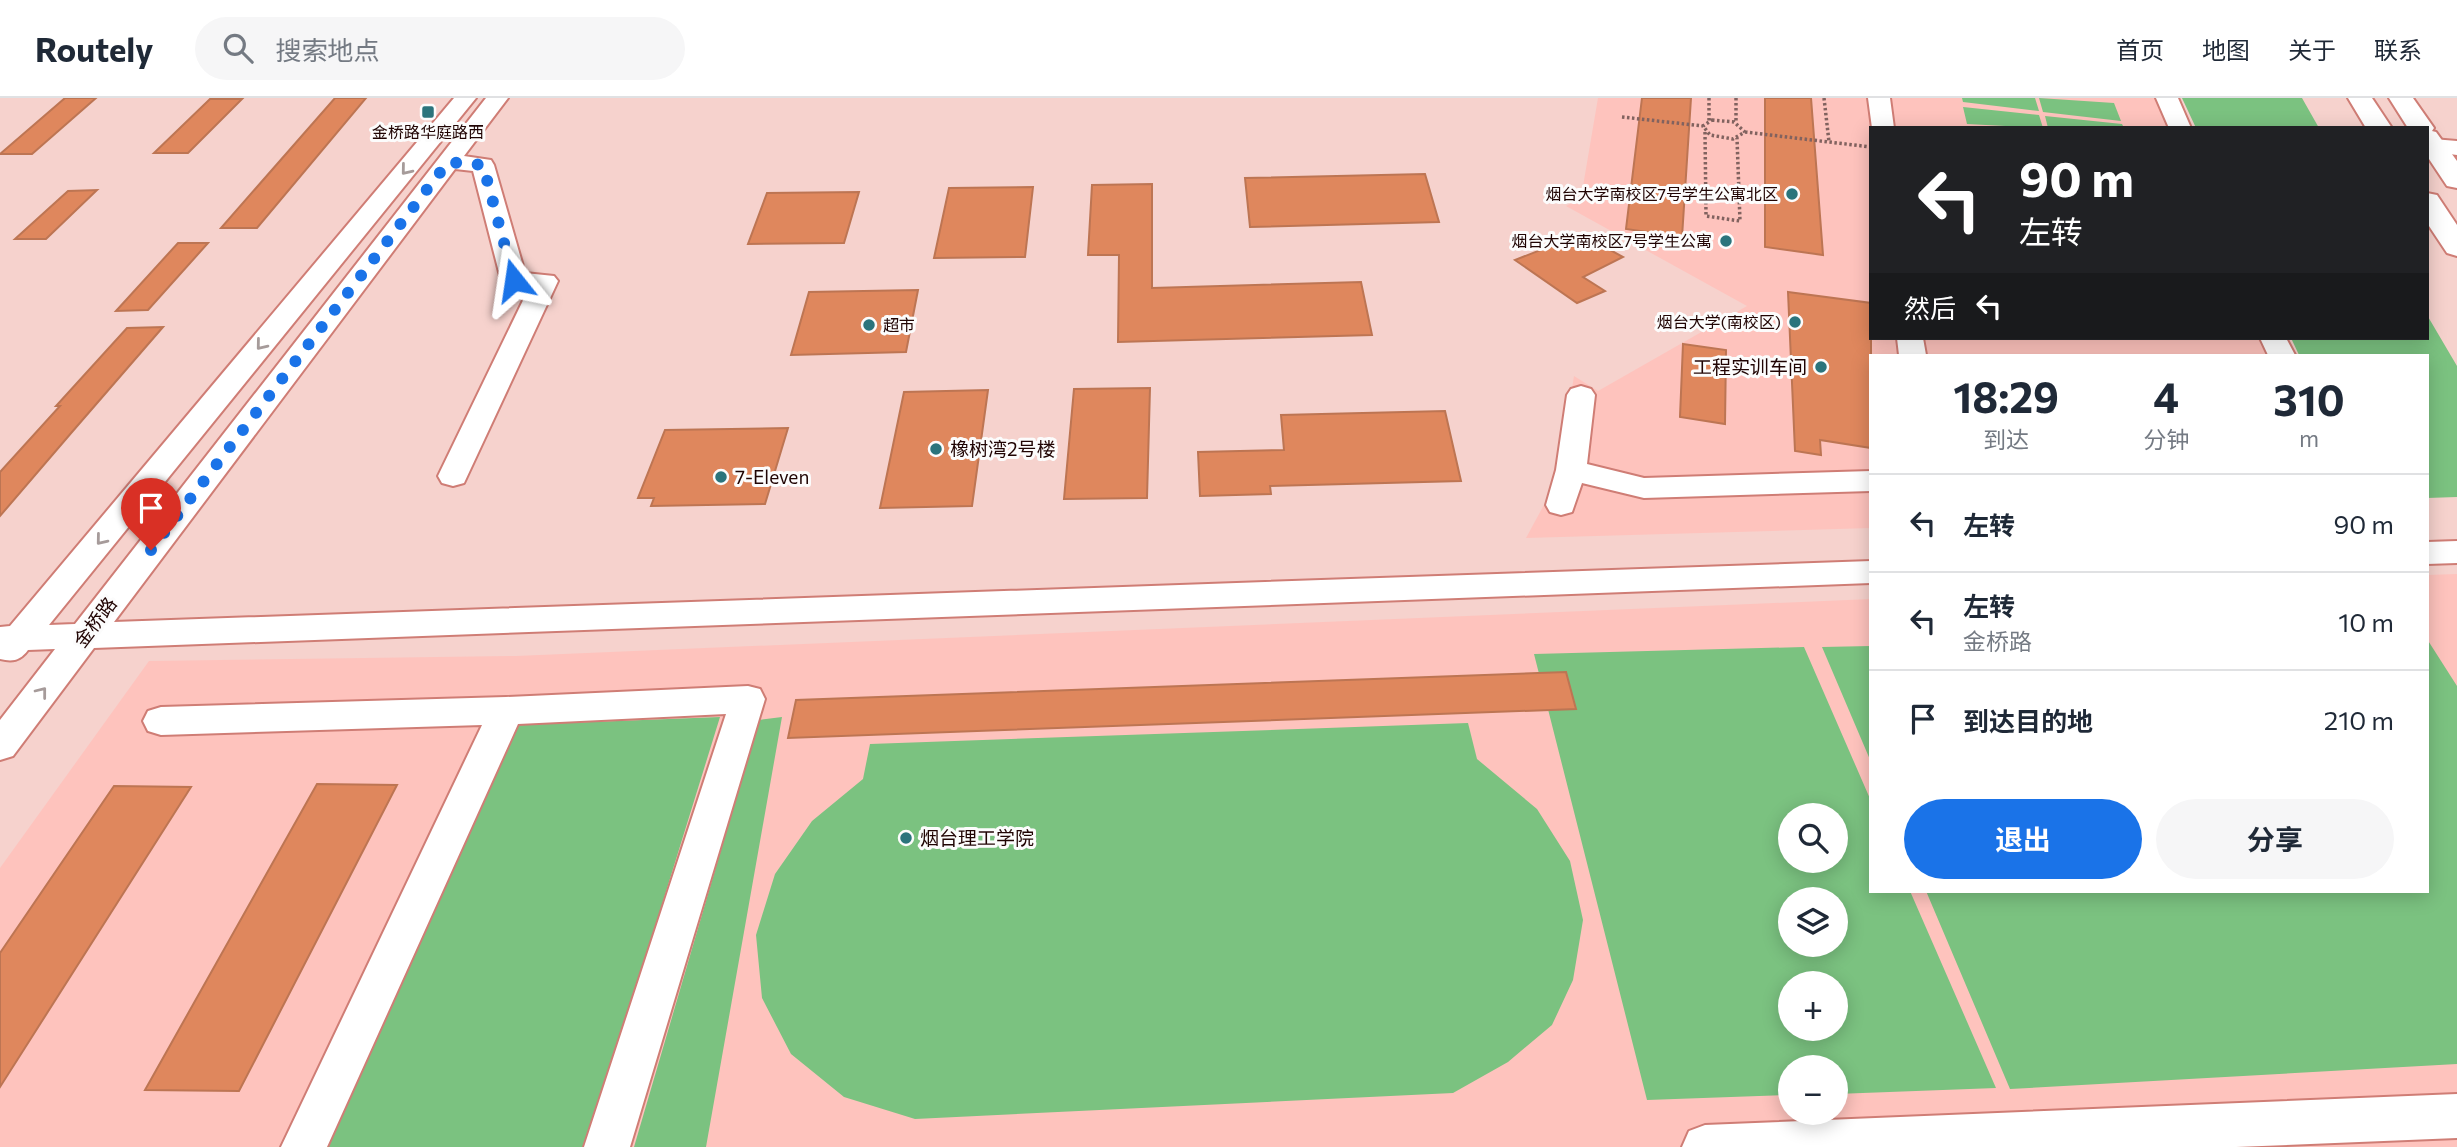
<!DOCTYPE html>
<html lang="zh">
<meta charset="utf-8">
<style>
body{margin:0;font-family:Commissioner,"Noto Sans SC",sans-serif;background:#f6f6f7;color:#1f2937;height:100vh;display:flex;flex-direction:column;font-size:26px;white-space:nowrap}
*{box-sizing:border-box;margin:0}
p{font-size:23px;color:#747a83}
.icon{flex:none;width:38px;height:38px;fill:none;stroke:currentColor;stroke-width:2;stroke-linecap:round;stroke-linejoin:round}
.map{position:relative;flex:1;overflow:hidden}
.sheet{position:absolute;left:1869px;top:256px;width:560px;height:539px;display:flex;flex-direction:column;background:#fff;border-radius:0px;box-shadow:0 4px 18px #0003}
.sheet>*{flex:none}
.banner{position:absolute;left:1869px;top:28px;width:560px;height:214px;border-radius:0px;box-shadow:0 4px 18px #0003;background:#202124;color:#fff;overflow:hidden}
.controls{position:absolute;left:1778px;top:705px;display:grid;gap:14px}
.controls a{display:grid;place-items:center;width:70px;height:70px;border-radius:50%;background:#fff;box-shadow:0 4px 18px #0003;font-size:35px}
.pin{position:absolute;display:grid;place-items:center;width:60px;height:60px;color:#fff;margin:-72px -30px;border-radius:50% 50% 50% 0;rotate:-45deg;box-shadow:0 0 7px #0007}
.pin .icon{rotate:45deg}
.me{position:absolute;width:77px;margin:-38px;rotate:345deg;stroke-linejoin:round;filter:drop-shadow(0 0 5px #0008)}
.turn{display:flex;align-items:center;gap:24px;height:147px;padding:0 35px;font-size:32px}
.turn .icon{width:91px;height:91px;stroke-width:2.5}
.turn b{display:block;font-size:49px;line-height:60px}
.then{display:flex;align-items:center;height:66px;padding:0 35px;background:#0003;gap:14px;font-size:26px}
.eta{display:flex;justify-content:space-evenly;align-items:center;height:119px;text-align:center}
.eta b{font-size:42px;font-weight:700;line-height:49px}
.button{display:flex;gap:14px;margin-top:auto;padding:14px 35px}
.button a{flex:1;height:80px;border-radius:42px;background:#1a73e8;color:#fff;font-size:28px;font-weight:700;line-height:80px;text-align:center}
.button a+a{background:#f6f6f7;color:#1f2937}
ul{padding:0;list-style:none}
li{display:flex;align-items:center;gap:21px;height:98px;padding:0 35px;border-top:2px solid #e0e1e3}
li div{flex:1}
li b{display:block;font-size:26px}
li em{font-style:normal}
header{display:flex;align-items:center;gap:42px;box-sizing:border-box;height:98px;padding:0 35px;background:#fff;border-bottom:2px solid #e0e1e3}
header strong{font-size:33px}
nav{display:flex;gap:38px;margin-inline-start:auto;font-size:24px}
.search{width:490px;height:63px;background:#f6f6f7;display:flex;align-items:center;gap:18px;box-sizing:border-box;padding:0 24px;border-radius:38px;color:#747a83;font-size:26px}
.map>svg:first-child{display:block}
</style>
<header>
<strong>Routely</strong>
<div class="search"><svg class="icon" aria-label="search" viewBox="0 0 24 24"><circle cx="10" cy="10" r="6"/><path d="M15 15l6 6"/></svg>搜索地点</div>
<nav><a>首页</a><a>地图</a><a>关于</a><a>联系</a></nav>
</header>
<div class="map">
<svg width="2457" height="1049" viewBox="0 0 2457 1049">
<rect width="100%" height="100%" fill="#f6d2cd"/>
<!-- built -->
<path fill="#fec3bd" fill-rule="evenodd" d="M1598 0H2179L2192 30H1871V240H2287L2295 257H1871V430L1526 440 1558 381 1574 278 1598 293 1747 208 1566 108 1581 100Z
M2457 476V1049H0V770L149 563 516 558 1871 501V793H2427V477ZM1790 718H1836V763H1790ZM1790 802H1836V847H1790ZM1790 886H1836V931H1790ZM1790 970H1836V1015H1790Z"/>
<!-- green -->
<path fill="#7bc280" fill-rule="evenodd" d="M1962 0H2035L2039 13 1963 4Z
M2039 0 2114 5 2121 23 2043 14Z
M2182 0H2302L2319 30H2196Z
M1963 9 2039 17 2043 30 1967 26Z
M2045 18 2122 26 2124 30H2048Z
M2427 217 2457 268V399L2427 400V257H2299L2291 240H2427Z
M2427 541 2457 588V966L2010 991 1926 793H2427Z
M1871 548V664L1822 549Z
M1804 549 1871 703V793H1910L1996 990 1836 996V970H1790V997L1647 1002 1534 556ZM1790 718H1836V763H1790ZM1790 802H1836V847H1790ZM1790 886H1836V931H1790Z
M720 619 587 1049H314L514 627Z
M782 619 706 1049H634L759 622Z
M1468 625 1477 661 1537 711 1570 763 1583 822 1573 882 1552 927 1508 964 1453 995 915 1021 844 999 791 956 762 900 756 837 775 776 812 723 863 681 870 646Z"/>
<!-- building -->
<path fill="#df875d" stroke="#bd7553" stroke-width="2" d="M65 0H96L32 56H0Z
M335 0H366L257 130H221Z
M1642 0H1691L1682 139 1626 131Z
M1765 0H1811L1823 157 1765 149Z
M210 1H242L188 55H154Z
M1425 76 1439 124 1250 129 1245 80Z
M1152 86V190L1361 184 1372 237 1118 244 1119 157H1088L1092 87Z
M1033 89 1025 159 934 160 949 90Z
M97 92 46 141H15L68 93Z
M859 94 844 145 748 146 767 95Z
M1581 136 1623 159 1583 179 1605 193 1577 205 1515 162Z
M178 145H208L148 212 116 213Z
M918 192 906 254 791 257 809 194Z
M1788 194 1871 205V350L1820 342 1821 357 1795 353Z
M163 229 72 334 0 418V374L60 308H56L127 230Z
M1683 246 1726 252 1725 326 1680 319Z
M1150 290 1147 400 1064 401 1074 291Z
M988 292 972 408 880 410 904 294Z
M1445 313 1461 383 1270 388 1271 396 1200 398 1198 354 1284 352 1281 317Z
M788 330 765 406 651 408 654 400H638L665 332Z
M1566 574 1576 611 788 640 796 602Z
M317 686 397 687 239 993 145 992Z
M114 688 191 689 0 989V855Z"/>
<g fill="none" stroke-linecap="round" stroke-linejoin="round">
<defs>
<path id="minor" d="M454 0H476L49 527 75 526 486 0H508L464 58 491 62 494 67 525 175 554 178 558 183 464 385 453 388 442 385 438 378 529 190 505 187 501 182 473 73 455 71 114 524 1871 463V485L94 550 13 658 0 662V622L55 551 28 552C20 563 12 564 0 561V529L10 528Z
M1868 0H1890L1894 30H1872Z
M2156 0H2178L2191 30H2169Z
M2433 41 2457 43V57L2427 53V43Z
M1897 240H1923L1926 257H1899Z
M2260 240H2286L2295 257H2268Z
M1581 288 1591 291 1595 297 1587 366 1644 380 1871 373V393L1644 400 1582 385 1572 414 1561 417 1550 414 1546 407 1556 372 1567 297 1571 291Z
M2457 443V465L2427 466V444Z
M748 588 760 591 765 601 630 1049H584L726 616 518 626 327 1049H281L482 627 161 637 148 633 143 623 148 613 161 609 506 599Z
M2457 996V1040L2236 1049H1682L1689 1033 1705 1027Z"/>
<path id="major" d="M2348 0H2372L2392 30H2366Z
M2389 0H2413L2434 30 2432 33 2436 34 2457 63V90L2447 88 2427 58V30H2408Z
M2427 95 2437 97 2457 127V158L2447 155 2427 125Z"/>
</defs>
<!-- minor casing -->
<use href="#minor" stroke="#cf7d75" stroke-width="4"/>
<!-- major casing -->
<use href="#major" stroke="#cf7d75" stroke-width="4"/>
<!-- path -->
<path stroke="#81625f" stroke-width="3.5" stroke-dasharray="2.5 2.5" stroke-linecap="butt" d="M1709 0V23
M1736 0V25
M1824 0 1829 44
M1622 19 1703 28
M1712 22 1734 24 1745 34 1733 41 1710 37 1703 28Z
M1705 34 1706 118 1740 123 1737 40
M1745 34 1871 49"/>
<!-- minor -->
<use href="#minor" fill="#fff" fill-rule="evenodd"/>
<!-- major -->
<use href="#major" fill="#fff" fill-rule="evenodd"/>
</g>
<!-- one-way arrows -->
<defs><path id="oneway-chevron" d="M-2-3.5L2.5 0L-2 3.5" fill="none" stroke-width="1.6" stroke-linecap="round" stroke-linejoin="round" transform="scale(1.75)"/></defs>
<g stroke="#a69b9a">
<use href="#oneway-chevron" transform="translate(406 72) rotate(129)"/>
<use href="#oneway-chevron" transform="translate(261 247) rotate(129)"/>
<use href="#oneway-chevron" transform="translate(101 442) rotate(129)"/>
<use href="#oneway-chevron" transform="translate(42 594) rotate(-52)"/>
</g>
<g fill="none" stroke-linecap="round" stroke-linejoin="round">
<!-- route -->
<path stroke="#1a73e8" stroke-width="12" stroke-dasharray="0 21.6" d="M151 452 448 64 483 67 514 182"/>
</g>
<!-- markers -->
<g fill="#2b747c" stroke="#fcfcfc" stroke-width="2.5">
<rect x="421" y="7" width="14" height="14" rx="3.5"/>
<circle cx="1792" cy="96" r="7"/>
<circle cx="1726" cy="143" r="7"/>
<circle cx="1795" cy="224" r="7"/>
<circle cx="869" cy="227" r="7"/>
<circle cx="1821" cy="269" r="7"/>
<circle cx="936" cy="351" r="7"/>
<circle cx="721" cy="379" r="7"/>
<circle cx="906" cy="740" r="7"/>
</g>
<g text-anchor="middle" stroke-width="6" stroke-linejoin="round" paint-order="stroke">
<!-- far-poi labels -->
<g font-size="16" fill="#200403" stroke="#fcfcfc" text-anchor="end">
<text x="428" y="40" text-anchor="middle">金桥路华庭路西</text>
<text x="1778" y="102">烟台大学南校区7号学生公寓北区</text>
<text x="1712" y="149">烟台大学南校区7号学生公寓</text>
<text x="1781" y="230">烟台大学(南校区)</text>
<text x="883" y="233" text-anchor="start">超市</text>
</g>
<!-- poi labels -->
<g font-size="19" fill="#200403" stroke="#fcfcfc" text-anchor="start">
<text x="1807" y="276" text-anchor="end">工程实训车间</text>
<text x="950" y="358">橡树湾2号楼</text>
<text x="735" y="386">7-Eleven</text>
<text x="920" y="747">烟台理工学院</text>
</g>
<!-- street labels -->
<g font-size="19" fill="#200403" stroke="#fcfcfc">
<text transform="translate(95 524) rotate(-53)" y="7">金桥路</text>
</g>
</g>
</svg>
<div class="controls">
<a><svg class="icon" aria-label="search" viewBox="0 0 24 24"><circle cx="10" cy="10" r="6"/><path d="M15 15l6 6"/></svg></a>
<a><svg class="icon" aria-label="layers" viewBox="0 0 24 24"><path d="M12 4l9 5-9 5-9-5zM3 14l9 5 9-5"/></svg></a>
<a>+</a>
<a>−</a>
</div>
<div class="pin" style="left:151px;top:452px;background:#d93025"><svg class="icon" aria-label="arrive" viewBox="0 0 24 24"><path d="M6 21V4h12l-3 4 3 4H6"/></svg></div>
<svg class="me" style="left:514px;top:182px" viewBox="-20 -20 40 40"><path d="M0-17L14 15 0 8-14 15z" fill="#1a73e8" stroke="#fff" stroke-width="4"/></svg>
<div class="banner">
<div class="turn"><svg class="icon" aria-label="left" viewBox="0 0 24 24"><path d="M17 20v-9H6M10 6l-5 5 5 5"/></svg><div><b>90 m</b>左转</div></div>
<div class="then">然后<svg class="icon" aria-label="left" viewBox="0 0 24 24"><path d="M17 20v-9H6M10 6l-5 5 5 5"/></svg></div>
</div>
<section class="sheet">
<div class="eta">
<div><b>18:29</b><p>到达</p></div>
<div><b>4</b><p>分钟</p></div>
<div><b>310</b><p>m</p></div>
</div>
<ul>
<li><svg class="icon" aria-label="left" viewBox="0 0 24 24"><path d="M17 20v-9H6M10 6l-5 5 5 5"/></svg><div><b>左转</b></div><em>90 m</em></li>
<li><svg class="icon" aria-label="left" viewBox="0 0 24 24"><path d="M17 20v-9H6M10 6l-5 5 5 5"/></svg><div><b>左转</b><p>金桥路</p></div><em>10 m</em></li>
<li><svg class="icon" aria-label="arrive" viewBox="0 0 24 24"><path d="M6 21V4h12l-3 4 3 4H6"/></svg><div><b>到达目的地</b></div><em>210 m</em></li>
</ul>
<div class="button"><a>退出</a><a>分享</a></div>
</section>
</div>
